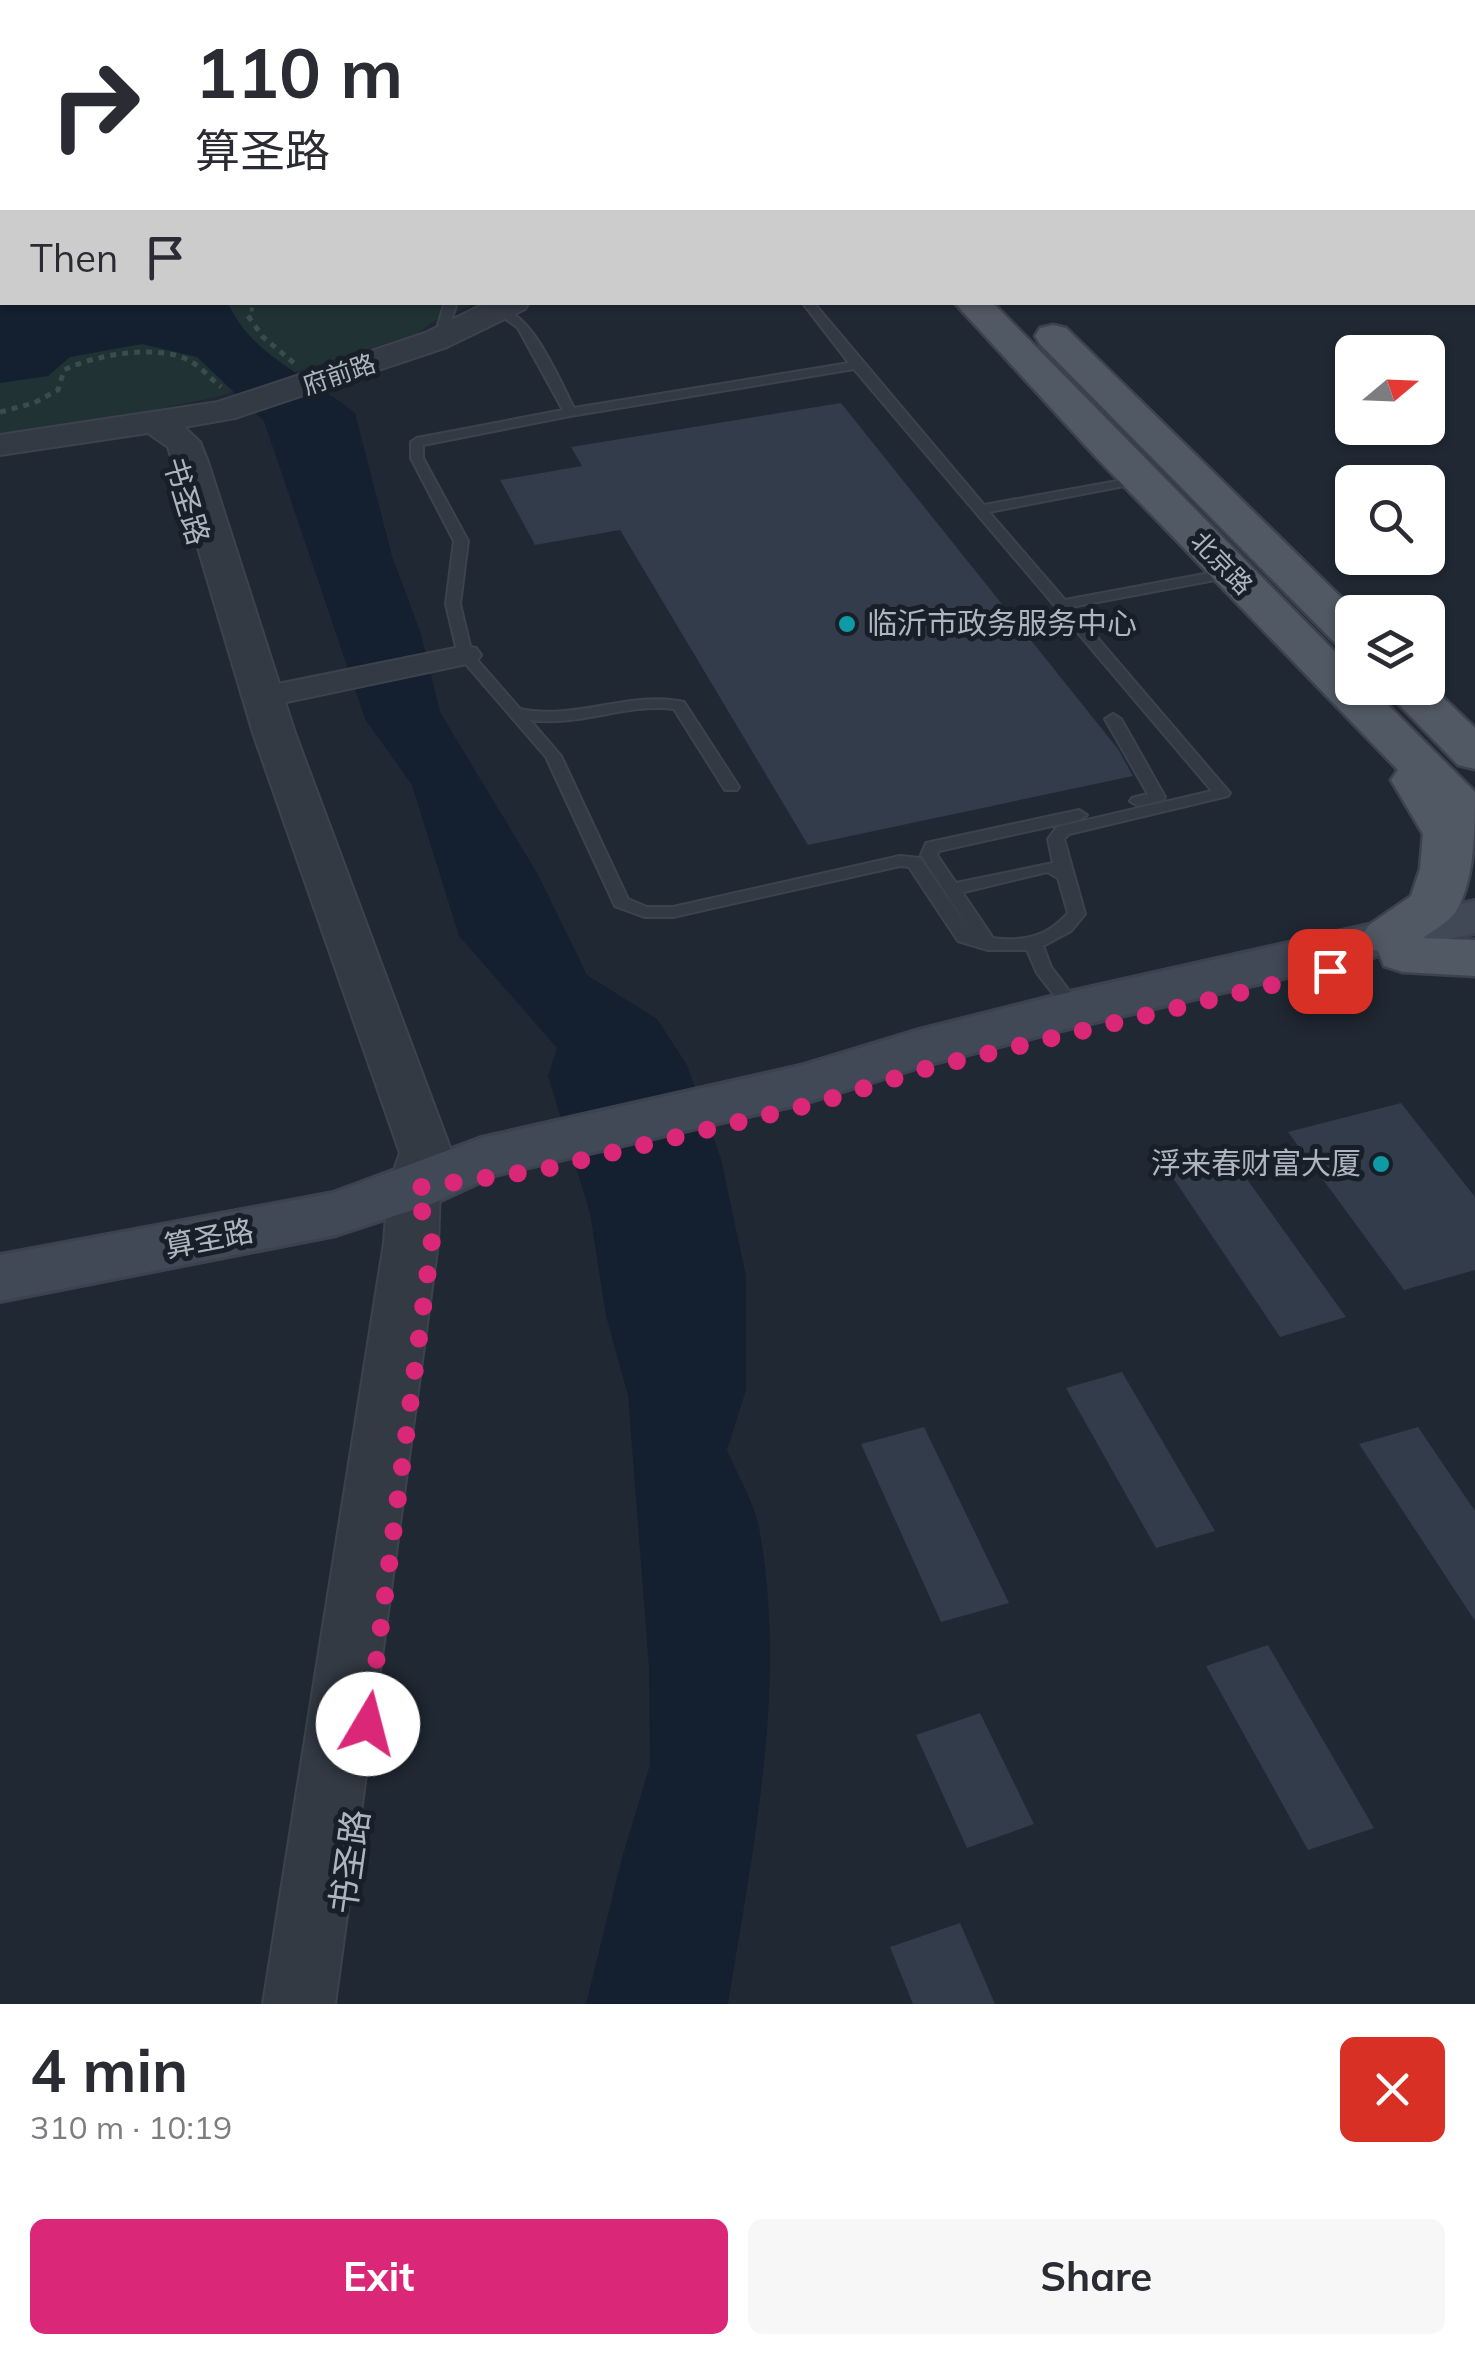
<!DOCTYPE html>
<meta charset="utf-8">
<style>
body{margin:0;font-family:Mulish,"Noto Sans SC",sans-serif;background:#f7f7f7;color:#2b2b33;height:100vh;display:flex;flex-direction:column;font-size:38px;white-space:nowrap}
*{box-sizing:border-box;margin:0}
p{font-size:32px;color:#7c7c81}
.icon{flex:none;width:55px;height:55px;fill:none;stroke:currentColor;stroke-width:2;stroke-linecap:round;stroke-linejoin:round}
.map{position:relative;height:2004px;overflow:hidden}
.sheet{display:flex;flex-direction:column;background:#fff;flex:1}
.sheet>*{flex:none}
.top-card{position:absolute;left:0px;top:0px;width:1475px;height:305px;box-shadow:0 2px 8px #0004;background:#fff;color:#2b2b33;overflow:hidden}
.needle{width:65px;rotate:71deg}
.buttons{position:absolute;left:1335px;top:335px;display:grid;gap:20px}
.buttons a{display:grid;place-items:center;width:110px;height:110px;border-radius:15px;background:#fff;box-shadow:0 2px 8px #0004;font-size:50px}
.pin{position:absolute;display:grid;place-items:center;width:85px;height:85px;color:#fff;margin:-42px;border-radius:20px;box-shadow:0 5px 15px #0006}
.me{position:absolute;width:110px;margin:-55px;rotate:8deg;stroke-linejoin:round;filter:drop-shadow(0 0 8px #0008)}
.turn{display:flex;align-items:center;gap:35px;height:210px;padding:0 30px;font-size:45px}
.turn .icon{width:130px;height:130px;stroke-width:2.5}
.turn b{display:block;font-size:70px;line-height:85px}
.then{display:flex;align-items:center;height:95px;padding:0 30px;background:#0003;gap:20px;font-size:38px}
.round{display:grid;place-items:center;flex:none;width:105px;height:105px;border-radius:15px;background:#f7f7f7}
.overview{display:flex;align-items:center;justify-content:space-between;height:170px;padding:0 30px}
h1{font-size:60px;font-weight:700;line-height:75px}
.action{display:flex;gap:20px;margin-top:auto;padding:20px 30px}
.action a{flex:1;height:115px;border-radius:15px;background:#db2777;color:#fff;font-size:40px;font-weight:700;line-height:115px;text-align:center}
.action a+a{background:#f7f7f7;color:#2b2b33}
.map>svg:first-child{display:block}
</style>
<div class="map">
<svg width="1475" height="2004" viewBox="0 0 1475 2004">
<rect width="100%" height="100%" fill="#202833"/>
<!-- green -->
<path fill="#213234" d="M0 0H642L645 2H2V302L478 303 432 322 418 333 216 397 0 441Z"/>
<!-- water -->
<path fill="#14202f" d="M0 272 2 302 228 303C252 357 311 377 355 413L392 556 421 634 440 712 537 873 587 975 657 1019 687 1065 721 1159 746 1276V1390L727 1450C737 1474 754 1502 759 1527 788 1686 753 1847 728 2004H586L622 1858 650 1765 649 1667 628 1395 606 1316 590 1213 548 1076 557 1048 459 936 412 785 365 719 264 421 197 357 142 344 70 357 48 376 0 383Z"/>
<!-- building -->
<path fill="#323c4a" d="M841 403 1118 749 1133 776 808 845 620 530 535 545 500 480 582 466 571 447Z
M1401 1103 1475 1197V1270L1404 1290 1288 1132Z
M1223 1146 1346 1317 1280 1337 1163 1163Z
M1122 1372 1215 1531 1156 1548 1066 1388Z
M924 1427 1009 1603 941 1622 861 1444Z
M1418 1427 1475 1511V1621L1359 1444Z
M1268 1645 1374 1828 1308 1850 1206 1666Z
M980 1713 1034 1824 967 1848 916 1735Z
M960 1923 995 2004H913L890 1947Z"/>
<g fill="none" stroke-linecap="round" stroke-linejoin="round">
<defs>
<path id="service" d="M1472 78 1475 79V85L1472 84Z
M445 302H457L450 325 444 328 438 325Z
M802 302H813L984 505 1145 476V482L1140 483 989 512 1065 600 1231 569 1238 573 1231 577 1071 607 1230 793 1228 796 1069 834 1064 839 1085 914 1071 931 1043 946 1051 967 1083 1009 1080 1013H1068L1037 973 1027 950H988L958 941 909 867 900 866 673 917H645L615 906 546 757 458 655 446 604 454 541 411 458V442L417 438 563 410 518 328 496 312V308C530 307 559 380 574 408L849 363ZM854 369 1212 791 1057 827 1048 839 1053 863 956 883 937 855 939 851 1079 820 1087 815 1079 810 926 843 921 855 973 934 920 858 900 856 673 907H647L628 899 561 756 530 720C579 727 625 703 674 709L725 790H737L739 787 684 702C629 690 576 721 520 709L472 654 460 604 468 541 423 458V445L570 416ZM1047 872 1058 878 1068 913C1047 937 1024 942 993 938L964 895V892Z
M1113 714 1121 719 1165 797 1163 800 1138 806 1130 801 1132 798 1148 794 1105 719Z"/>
<path id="minor" d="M465 646 476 648 481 655 476 662 263 707 252 704 247 697 252 690 263 687Z"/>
<path id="tertiary" d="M1472 107H1475V123H1472Z
M488 302H529L525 309 447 347 235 418 184 427 200 442 208 462 295 733 452 1153 440 1188 438 1243 335 2004H263L384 1243 388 1188 400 1153 253 733 168 447 148 433 0 455V435L218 402 425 333Z"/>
<path id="secondary" d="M1475 901V933L1074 1027 926 1065 805 1103 495 1175 434 1203 336 1235 0 1301V1255L333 1193 481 1138 800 1066 915 1031 1074 991Z"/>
<path id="primary" d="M699 0H728L730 2H701Z
M954 302H992L1352 669V688H1371L1475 792C1475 828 1475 882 1455 913 1447 923 1434 930 1423 938L1475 940V976L1403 972 1384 966 1378 951 1369 949 1361 937 1369 925 1411 896 1420 869 1423 834 1391 780 1398 770 1096 457Z
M1053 325 1066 328 1356 612H1352V647L1336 644 1040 344 1035 336 1040 328Z
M1428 683 1475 728V769L1458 765 1383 688H1428Z"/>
</defs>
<!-- service casing -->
<use href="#service" stroke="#3c434e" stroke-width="4"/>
<!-- minor casing -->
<use href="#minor" stroke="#3c434e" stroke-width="4"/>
<!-- tertiary casing -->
<use href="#tertiary" stroke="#3c434e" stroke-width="4"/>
<!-- secondary casing -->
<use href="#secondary" stroke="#3c434e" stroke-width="6"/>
<!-- primary casing -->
<use href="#primary" stroke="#3c434e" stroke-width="5"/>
<!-- path-far1 -->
<path stroke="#3a4c4d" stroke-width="4" stroke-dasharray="4 4" stroke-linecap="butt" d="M249 319 254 302"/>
<!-- path -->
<path stroke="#3a4c4d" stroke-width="5" stroke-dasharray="6 6" stroke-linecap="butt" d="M248 316 263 337 294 363
M0 412 34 403 58 390 64 370C94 355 159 343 190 361 201 367 211 379 221 387"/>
<!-- service -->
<use href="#service" fill="#333a44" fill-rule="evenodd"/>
<!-- minor -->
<use href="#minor" fill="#333a44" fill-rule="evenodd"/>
<!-- tertiary -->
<use href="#tertiary" fill="#333a44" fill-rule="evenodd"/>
<!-- secondary -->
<use href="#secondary" fill="#414957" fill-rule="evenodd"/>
<!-- primary -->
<use href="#primary" fill="#515964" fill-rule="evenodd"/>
</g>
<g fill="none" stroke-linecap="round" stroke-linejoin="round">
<!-- route -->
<path stroke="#db2777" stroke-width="18" stroke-dasharray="0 32.4" d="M368 1724 432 1240 414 1188 541 1170 817 1103 928 1068 1330 971"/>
</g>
<!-- markers -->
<g fill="#0f9aa8" stroke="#191f28" stroke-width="4">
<circle cx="847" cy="624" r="10"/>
<circle cx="1381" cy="1164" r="10"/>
</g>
<g text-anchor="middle" stroke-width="10" stroke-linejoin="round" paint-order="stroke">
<!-- far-street labels -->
<g font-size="25" fill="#adb5c1" stroke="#191f28">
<text transform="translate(339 374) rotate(-19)" y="9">府前路</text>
<text transform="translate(1222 563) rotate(46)" y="9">北京路</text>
</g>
<!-- street labels -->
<g font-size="30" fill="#adb5c1" stroke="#191f28">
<text transform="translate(186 501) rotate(73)" y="10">书圣路</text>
<text transform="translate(209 1239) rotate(-11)" y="10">算圣路</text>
</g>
<!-- poi labels -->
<g font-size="30" fill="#adb5c1" stroke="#191f28" text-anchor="start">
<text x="867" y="634">临沂市政务服务中心</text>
<text x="1361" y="1174" text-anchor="end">浮来春财富大厦</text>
</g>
<!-- near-street labels -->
<g font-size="35" fill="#adb5c1" stroke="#191f28">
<text transform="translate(350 1862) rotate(-82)" y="12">书圣路</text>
</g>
</g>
</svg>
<div class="buttons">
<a><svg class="needle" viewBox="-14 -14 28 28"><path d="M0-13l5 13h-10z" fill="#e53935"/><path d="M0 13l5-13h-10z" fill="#7c7c81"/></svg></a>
<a><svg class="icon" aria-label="search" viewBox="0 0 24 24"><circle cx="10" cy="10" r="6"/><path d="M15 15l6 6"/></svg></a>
<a><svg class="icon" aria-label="layers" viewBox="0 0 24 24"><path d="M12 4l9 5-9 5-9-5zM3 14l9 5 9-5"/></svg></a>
</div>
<div class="pin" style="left:1330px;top:971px;background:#d93025"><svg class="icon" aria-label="arrive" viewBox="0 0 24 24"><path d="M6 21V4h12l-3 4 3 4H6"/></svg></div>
<svg class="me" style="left:368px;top:1724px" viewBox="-20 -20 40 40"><circle r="19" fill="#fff"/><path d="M0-13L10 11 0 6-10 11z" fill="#db2777"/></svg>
<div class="top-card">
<div class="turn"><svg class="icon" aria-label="right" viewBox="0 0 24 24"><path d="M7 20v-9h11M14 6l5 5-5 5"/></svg><div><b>110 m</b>算圣路</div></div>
<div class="then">Then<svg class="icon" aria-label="arrive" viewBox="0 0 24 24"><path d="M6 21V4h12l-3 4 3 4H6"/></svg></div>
</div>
</div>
<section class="sheet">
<div class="overview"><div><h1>4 min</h1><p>310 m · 10:19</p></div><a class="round" style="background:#d93025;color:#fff"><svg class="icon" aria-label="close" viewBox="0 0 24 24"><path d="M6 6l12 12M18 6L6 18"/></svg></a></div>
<div class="action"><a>Exit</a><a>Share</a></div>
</section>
